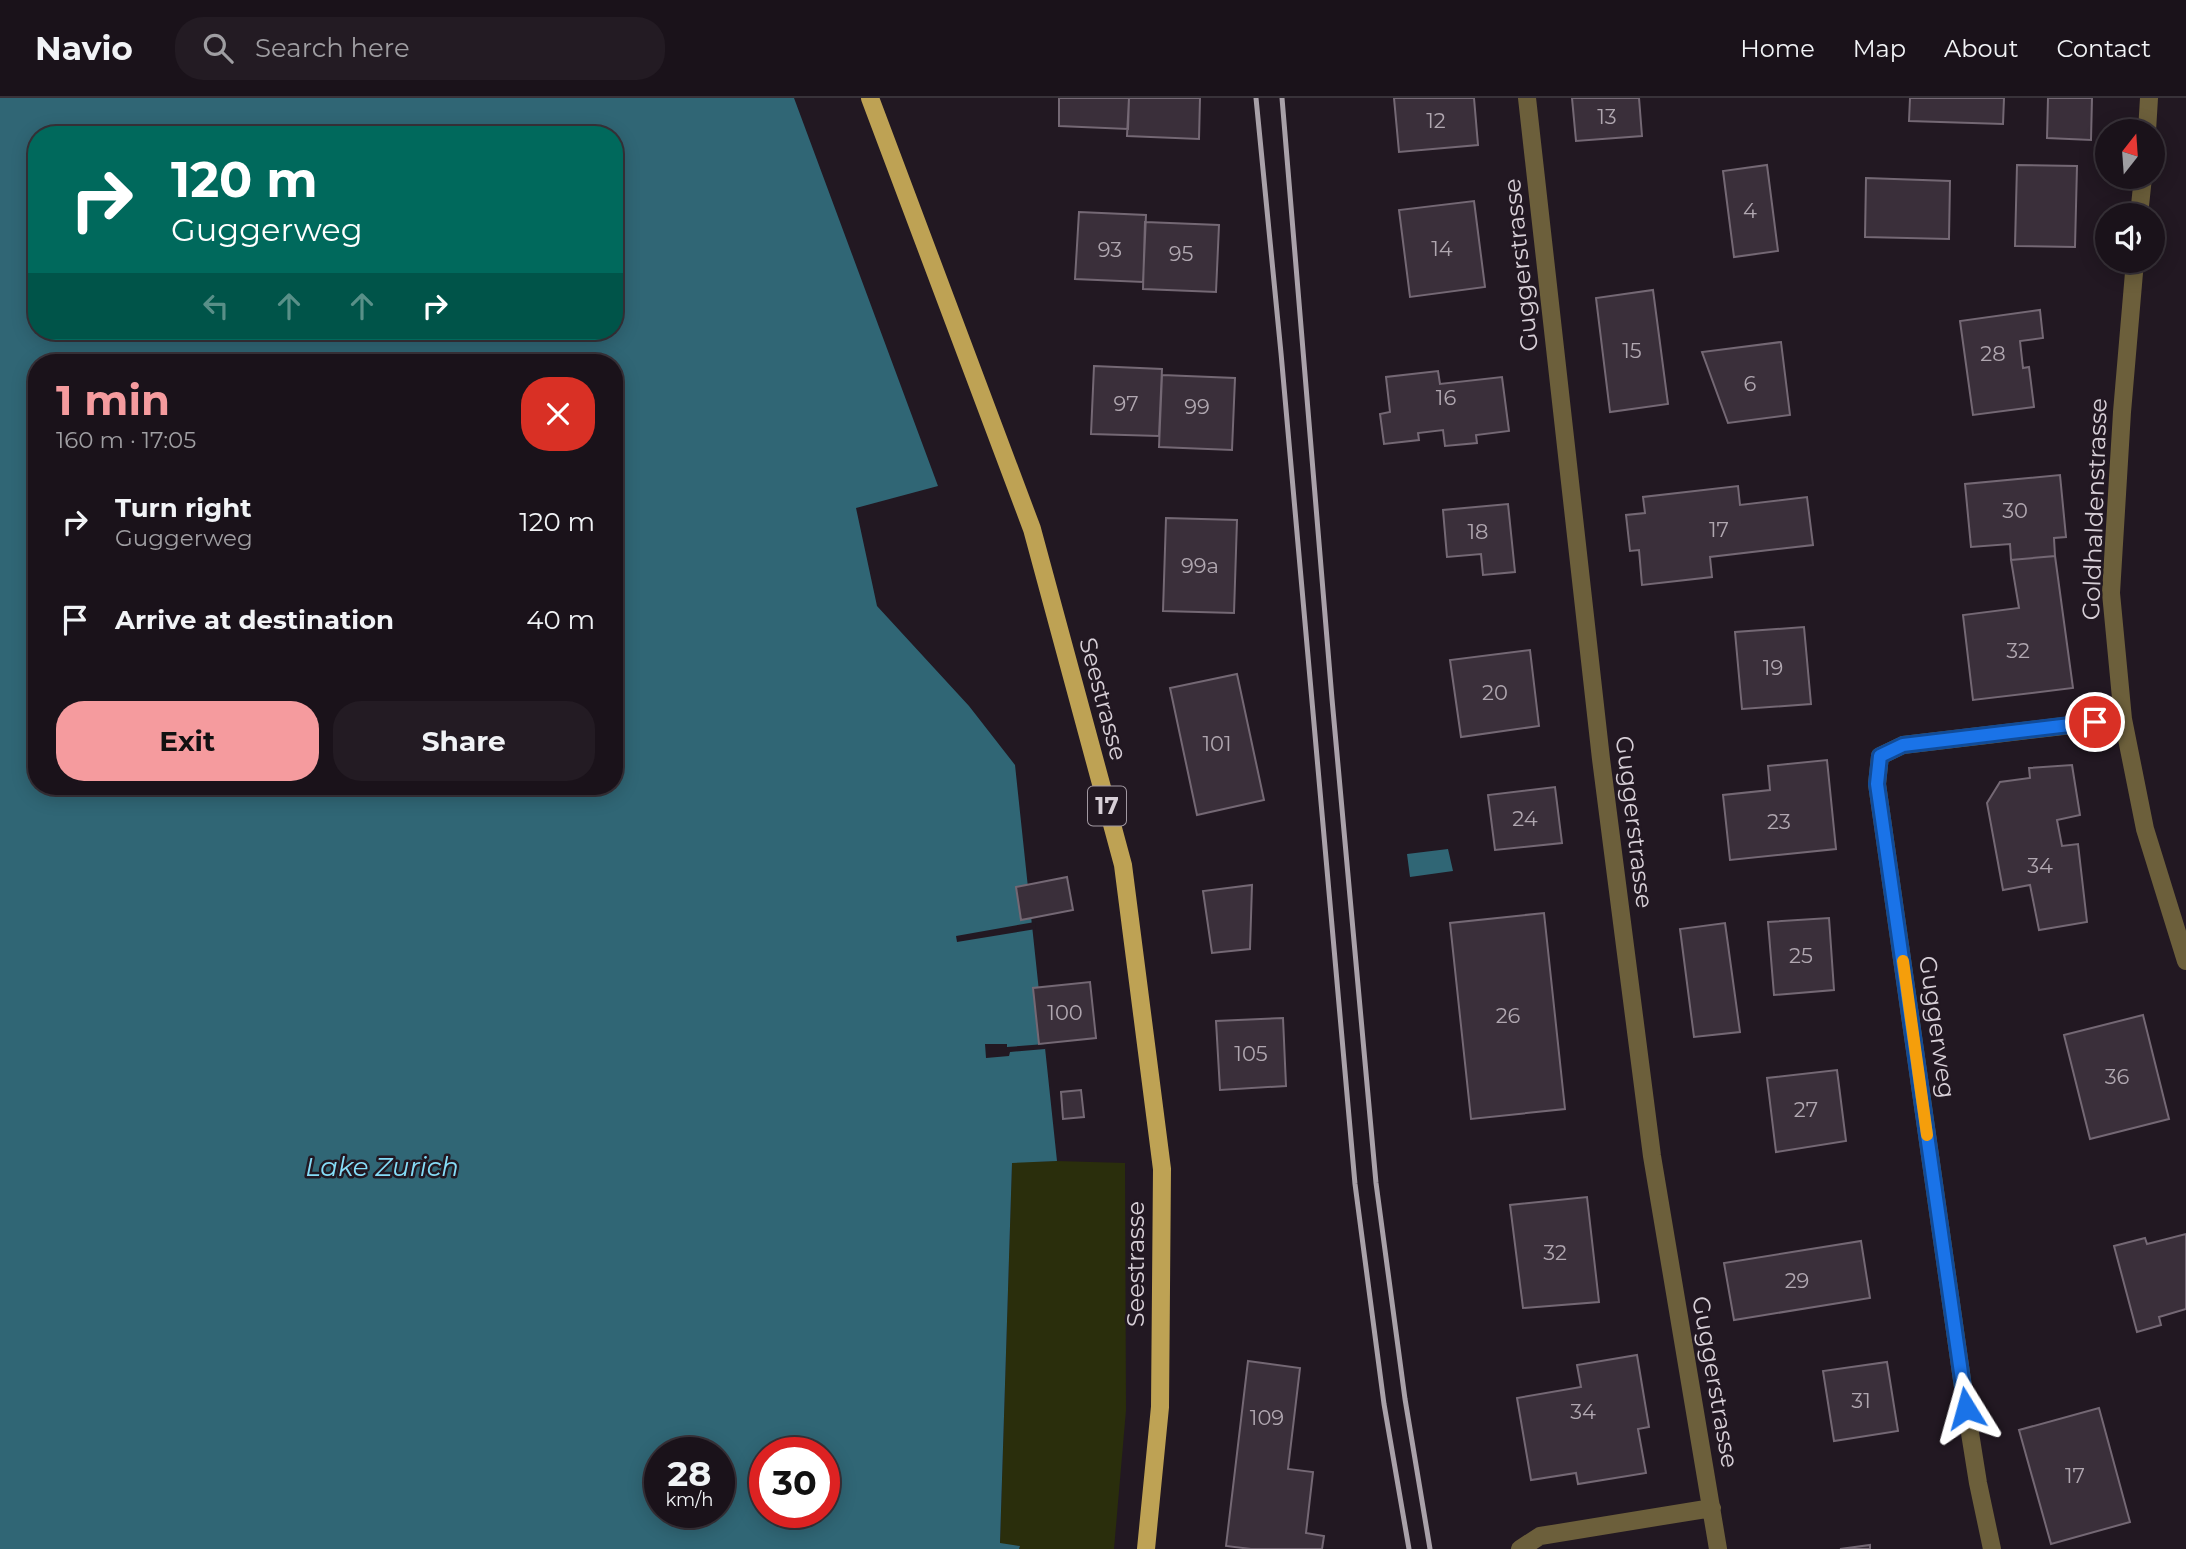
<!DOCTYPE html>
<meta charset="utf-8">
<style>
body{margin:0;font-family:Montserrat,sans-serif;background:#231b23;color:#f1f3f6;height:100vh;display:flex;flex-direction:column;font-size:26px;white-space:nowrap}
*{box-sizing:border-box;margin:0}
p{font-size:23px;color:#9f9ea2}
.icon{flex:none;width:38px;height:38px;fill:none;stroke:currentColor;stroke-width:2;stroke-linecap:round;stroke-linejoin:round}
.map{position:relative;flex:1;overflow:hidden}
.drawer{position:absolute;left:28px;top:256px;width:595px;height:441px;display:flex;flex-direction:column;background:#1a121a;border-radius:28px;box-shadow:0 4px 18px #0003,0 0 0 2px #383239}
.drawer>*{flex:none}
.hud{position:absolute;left:28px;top:28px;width:595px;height:214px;border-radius:28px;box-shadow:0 4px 18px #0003,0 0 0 2px #383239;background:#00695c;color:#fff;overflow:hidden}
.needle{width:46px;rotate:17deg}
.controls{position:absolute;left:2095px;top:21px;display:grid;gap:14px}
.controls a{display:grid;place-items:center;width:70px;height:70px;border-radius:50%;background:#1a121a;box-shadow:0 4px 18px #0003,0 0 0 2px #383239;font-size:35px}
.speed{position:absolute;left:644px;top:1339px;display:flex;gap:14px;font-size:35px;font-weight:700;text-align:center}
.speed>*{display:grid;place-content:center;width:91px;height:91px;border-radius:50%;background:#1a121a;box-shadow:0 4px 18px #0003,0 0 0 2px #383239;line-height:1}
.speed small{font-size:18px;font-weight:400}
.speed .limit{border:10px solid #d22;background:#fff;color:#111}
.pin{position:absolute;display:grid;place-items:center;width:60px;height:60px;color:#fff;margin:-30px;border:4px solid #fff;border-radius:50%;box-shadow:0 2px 7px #0007}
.me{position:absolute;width:77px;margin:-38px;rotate:352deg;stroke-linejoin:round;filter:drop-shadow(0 0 5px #0008)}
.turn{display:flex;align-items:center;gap:24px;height:147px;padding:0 28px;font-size:32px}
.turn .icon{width:91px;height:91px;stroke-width:2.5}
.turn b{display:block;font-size:49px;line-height:60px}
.lanes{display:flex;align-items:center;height:66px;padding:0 28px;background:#0003;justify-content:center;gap:35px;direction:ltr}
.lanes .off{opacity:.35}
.round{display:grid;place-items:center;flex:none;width:74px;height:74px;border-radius:28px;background:#231b23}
.overview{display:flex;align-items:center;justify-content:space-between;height:119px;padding:0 28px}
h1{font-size:42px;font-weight:700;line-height:52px;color:#f59b9e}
.action{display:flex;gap:14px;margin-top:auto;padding:14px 28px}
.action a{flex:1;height:80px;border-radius:28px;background:#f59b9e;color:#111;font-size:28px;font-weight:700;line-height:80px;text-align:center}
.action a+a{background:#231b23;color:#f1f3f6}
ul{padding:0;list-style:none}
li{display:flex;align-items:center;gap:21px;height:98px;padding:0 28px}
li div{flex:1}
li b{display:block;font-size:26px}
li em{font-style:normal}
header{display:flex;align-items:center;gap:42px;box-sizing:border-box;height:98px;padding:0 35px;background:#1a121a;border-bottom:2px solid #383239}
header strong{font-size:33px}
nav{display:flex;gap:38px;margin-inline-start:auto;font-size:24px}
.search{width:490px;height:63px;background:#231b23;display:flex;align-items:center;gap:18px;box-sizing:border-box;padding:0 24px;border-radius:28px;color:#9f9ea2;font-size:26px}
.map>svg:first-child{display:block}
</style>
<header>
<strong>Navio</strong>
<div class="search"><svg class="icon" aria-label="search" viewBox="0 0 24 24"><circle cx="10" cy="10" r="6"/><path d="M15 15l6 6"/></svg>Search here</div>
<nav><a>Home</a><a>Map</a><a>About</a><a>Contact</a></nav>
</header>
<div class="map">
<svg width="2186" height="1451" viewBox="0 0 2186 1451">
<rect width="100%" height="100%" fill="#221822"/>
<!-- green -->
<path fill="#2a2e0c" d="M1057 1063 1125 1065 1126 1312 1114 1451H1019L1020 1448 1000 1446 1012 1064Z"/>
<!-- water -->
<path fill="#306675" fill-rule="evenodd" d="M0 0H794L938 388 856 410 877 508 969 608 1015 667 1057 1063 1012 1065 1000 1445 1020 1448 1019 1451H0ZM37 37H614V233H37ZM37 264H614V688H37ZM660 1354H719V1414H660ZM765 1354H824V1414H765Z
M1448 751 1453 773 1410 779 1407 756Z"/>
<!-- pier -->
<path fill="#221822" d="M1035 824 1036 831 957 844 956 838Z
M985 946H1007V949L1045 946V951L1010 954 1009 958 986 960Z"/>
<!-- building -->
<path fill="#3a2f3a" stroke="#746874" stroke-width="2" d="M1059 0H1129L1128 31 1059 28Z
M1129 0H1200L1199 41 1127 38Z
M1394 0H1474L1478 47 1399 54Z
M1572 0H1639L1642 38 1576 43Z
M1910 0H2004L2003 26 1909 23Z
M2048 0H2092L2091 42 2047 40Z
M1767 67 1778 153 1734 159 1723 73Z
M2017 67 2077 68 2075 149 2015 148Z
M1866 80 1950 83 1949 141 1865 139Z
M1474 103 1485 189 1410 199 1399 112Z
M1079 114 1146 117 1143 184 1075 181Z
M1145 124 1219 127 1216 194 1143 191Z
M1653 192 1668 306 1610 314 1596 200Z
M2040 212 2043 240 2020 243 2023 270 2029 269 2034 309 1973 317 1960 223Z
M1781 244 1790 317 1728 325 1702 254Z
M1094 268 1162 271 1159 338 1091 336Z
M1438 273 1440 286 1502 279 1509 333 1476 337 1477 345 1445 348 1443 332 1418 335 1419 342 1384 346 1380 316 1390 314 1386 279Z
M1162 277 1235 280 1232 352 1159 349Z
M2060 377 2066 439 2054 440 2055 458 2011 462 2010 446 1971 449 1965 386Z
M1738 388 1740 407 1807 399 1813 447 1710 459 1712 479 1642 487 1639 452 1630 453 1626 417 1645 415 1643 399Z
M1508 406 1515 474 1483 477 1481 456 1447 459 1443 412Z
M1166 420 1237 422 1234 515 1163 513Z
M2055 458 2073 590 1973 602 1963 517 2019 510 2011 462Z
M1804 529 1811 606 1742 611 1735 534Z
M1530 552 1539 628 1461 639 1450 562Z
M1237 576 1264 702 1197 717 1170 590Z
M1827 662 1836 751 1730 762 1723 697 1770 692 1768 668Z
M2072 667 2080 717 2057 722 2062 748 2078 746 2087 824 2039 832 2030 787 2003 792 1987 705 2000 684 2030 680 2029 670Z
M1555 689 1562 745 1495 752 1488 697Z
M1067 779 1073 812 1021 822 1016 789Z
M1252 787 1250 851 1212 855 1203 793Z
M1544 815 1565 1011 1471 1021 1450 825Z
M1829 820 1834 892 1774 897 1768 824Z
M1725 825 1740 934 1694 939 1680 831Z
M1090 884 1096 940 1039 946 1033 890Z
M2143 917 2169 1021 2090 1041 2064 937Z
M1283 920 1286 988 1220 992 1216 923Z
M1837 972 1846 1043 1776 1054 1767 980Z
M1081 992 1084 1019 1063 1021 1061 994Z
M1587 1099 1599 1204 1523 1210 1510 1107Z
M2186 1136V1211L2159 1219 2161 1227 2137 1234 2114 1148 2145 1140 2147 1146Z
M1861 1143 1870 1200 1734 1222 1724 1165Z
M1637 1257 1649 1329 1638 1331 1646 1375 1578 1386 1576 1375 1531 1382 1517 1300 1581 1289 1577 1267Z
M1248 1263 1300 1270 1288 1371 1313 1374 1306 1435 1324 1438 1322 1451H1251L1226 1448Z
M1887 1264 1898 1333 1834 1343 1823 1273Z
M2099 1310 2130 1424 2051 1446 2019 1332Z
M1870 1447V1451H1840Z"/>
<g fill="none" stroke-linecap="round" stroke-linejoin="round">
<!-- minor -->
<path stroke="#6c5f3b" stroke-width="18" d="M1527 0 1601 661 1652 1058 1718 1451
M2147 33 2149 0
M2139 117 2143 79
M2135 163 2122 314 2111 495 2123 621 2145 731 2186 863
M1520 1451 1540 1438 1712 1410
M1992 1451 1978 1385 1966 1310 1877 686 1880 658 1903 647 2123 621"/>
<!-- major -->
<path stroke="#bea254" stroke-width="18" d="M870 0 1032 431 1123 767 1162 1071 1160 1309 1146 1451"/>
<!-- rail -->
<path stroke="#a9a1a9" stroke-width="5" d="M1256 0 1281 255 1355 1086 1384 1306 1409 1451
M1282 0 1332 601 1376 1085 1405 1301 1430 1451"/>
</g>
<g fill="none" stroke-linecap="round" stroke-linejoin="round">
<defs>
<path id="route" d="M1966 1310 1877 686 1880 658 1903 647 2095 624"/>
</defs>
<!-- route casing -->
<use href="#route" stroke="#114b97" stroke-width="18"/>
<!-- route -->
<use href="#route" stroke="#1a73e8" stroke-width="12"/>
<!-- slow -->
<path stroke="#f59e0b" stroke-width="12" d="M1903 863 1927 1037"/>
</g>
<g text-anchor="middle" stroke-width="5" stroke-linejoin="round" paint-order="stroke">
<!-- number labels -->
<g font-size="21" fill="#b0a7b0">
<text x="1607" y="26">13</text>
<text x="1436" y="30">12</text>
<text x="1750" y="120">4</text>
<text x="1442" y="158">14</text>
<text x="1110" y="159">93</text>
<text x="1181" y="163">95</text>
<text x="1632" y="260">15</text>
<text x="1993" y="263">28</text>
<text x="1750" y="293">6</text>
<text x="1446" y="307">16</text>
<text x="1126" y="313">97</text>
<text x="1197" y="316">99</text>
<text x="2015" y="420">30</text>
<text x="1719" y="439">17</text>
<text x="1478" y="441">18</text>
<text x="1200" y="475">99a</text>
<text x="2018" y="560">32</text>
<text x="1773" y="577">19</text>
<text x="1495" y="602">20</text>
<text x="1217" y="653">101</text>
<text x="1525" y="728">24</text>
<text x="1779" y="731">23</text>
<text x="2040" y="775">34</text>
<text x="1801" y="865">25</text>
<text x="1065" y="922">100</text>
<text x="1508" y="925">26</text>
<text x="1251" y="963">105</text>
<text x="2117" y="986">36</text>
<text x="1806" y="1019">27</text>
<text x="1555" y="1162">32</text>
<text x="1797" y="1190">29</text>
<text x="1861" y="1310">31</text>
<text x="1583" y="1321">34</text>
<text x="1267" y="1327">109</text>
<text x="2075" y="1385">17</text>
</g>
<!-- shield labels -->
<rect fill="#221822" stroke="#a198a1" stroke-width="2" x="1088" y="688.5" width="38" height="39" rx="5"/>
<g font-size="23" font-weight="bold" fill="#d7cfd7">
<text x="1107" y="716">17</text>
</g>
<!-- street labels -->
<g font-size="24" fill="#d7cfd7" stroke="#221822">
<text transform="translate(1521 167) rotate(-96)" y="8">Guggerstrasse</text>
<text transform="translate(2095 411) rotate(-88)" y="8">Goldhaldenstrasse</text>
<text transform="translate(1103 601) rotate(75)" y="8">Seestrasse</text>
<text transform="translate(1634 724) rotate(83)" y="8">Guggerstrasse</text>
<text transform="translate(1937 929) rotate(82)" y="8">Guggerweg</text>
<text transform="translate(1136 1166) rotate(-90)" y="8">Seestrasse</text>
<text transform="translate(1715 1284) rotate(80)" y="8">Guggerstrasse</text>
</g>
<!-- water labels -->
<g font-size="26" font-style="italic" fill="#86ddf8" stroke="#221822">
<text x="382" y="1078">Lake Zurich</text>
</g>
</g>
</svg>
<div class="controls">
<a><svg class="needle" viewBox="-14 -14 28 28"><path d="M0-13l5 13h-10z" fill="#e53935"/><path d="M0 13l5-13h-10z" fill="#9f9ea2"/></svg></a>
<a><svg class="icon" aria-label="sound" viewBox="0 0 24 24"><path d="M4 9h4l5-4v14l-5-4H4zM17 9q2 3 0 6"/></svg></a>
</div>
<div class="speed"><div>28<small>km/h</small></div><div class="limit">30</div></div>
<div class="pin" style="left:2095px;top:624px;background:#d93025"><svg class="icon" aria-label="arrive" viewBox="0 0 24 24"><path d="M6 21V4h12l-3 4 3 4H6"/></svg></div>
<svg class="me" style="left:1966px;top:1310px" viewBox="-20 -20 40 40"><path d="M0-17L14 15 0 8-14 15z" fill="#1a73e8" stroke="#fff" stroke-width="4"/></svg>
<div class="hud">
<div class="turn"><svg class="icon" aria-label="right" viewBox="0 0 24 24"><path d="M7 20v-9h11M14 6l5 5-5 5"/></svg><div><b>120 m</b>Guggerweg</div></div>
<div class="lanes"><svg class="icon off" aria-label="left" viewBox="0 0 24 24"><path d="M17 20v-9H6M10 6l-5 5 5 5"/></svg><svg class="icon off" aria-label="ahead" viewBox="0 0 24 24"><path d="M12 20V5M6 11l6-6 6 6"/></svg><svg class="icon off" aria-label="ahead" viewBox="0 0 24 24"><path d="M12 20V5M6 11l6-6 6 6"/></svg><svg class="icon" aria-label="right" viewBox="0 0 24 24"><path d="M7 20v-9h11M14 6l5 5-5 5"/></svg></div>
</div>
<section class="drawer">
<div class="overview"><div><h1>1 min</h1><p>160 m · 17:05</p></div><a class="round" style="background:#d93025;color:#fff"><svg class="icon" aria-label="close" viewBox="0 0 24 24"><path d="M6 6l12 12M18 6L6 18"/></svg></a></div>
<ul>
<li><svg class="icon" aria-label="right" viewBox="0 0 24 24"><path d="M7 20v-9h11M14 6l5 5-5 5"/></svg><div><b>Turn right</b><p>Guggerweg</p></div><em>120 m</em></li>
<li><svg class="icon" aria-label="arrive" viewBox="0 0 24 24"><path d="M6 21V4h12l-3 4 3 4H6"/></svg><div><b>Arrive at destination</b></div><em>40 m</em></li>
</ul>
<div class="action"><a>Exit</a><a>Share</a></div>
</section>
</div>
